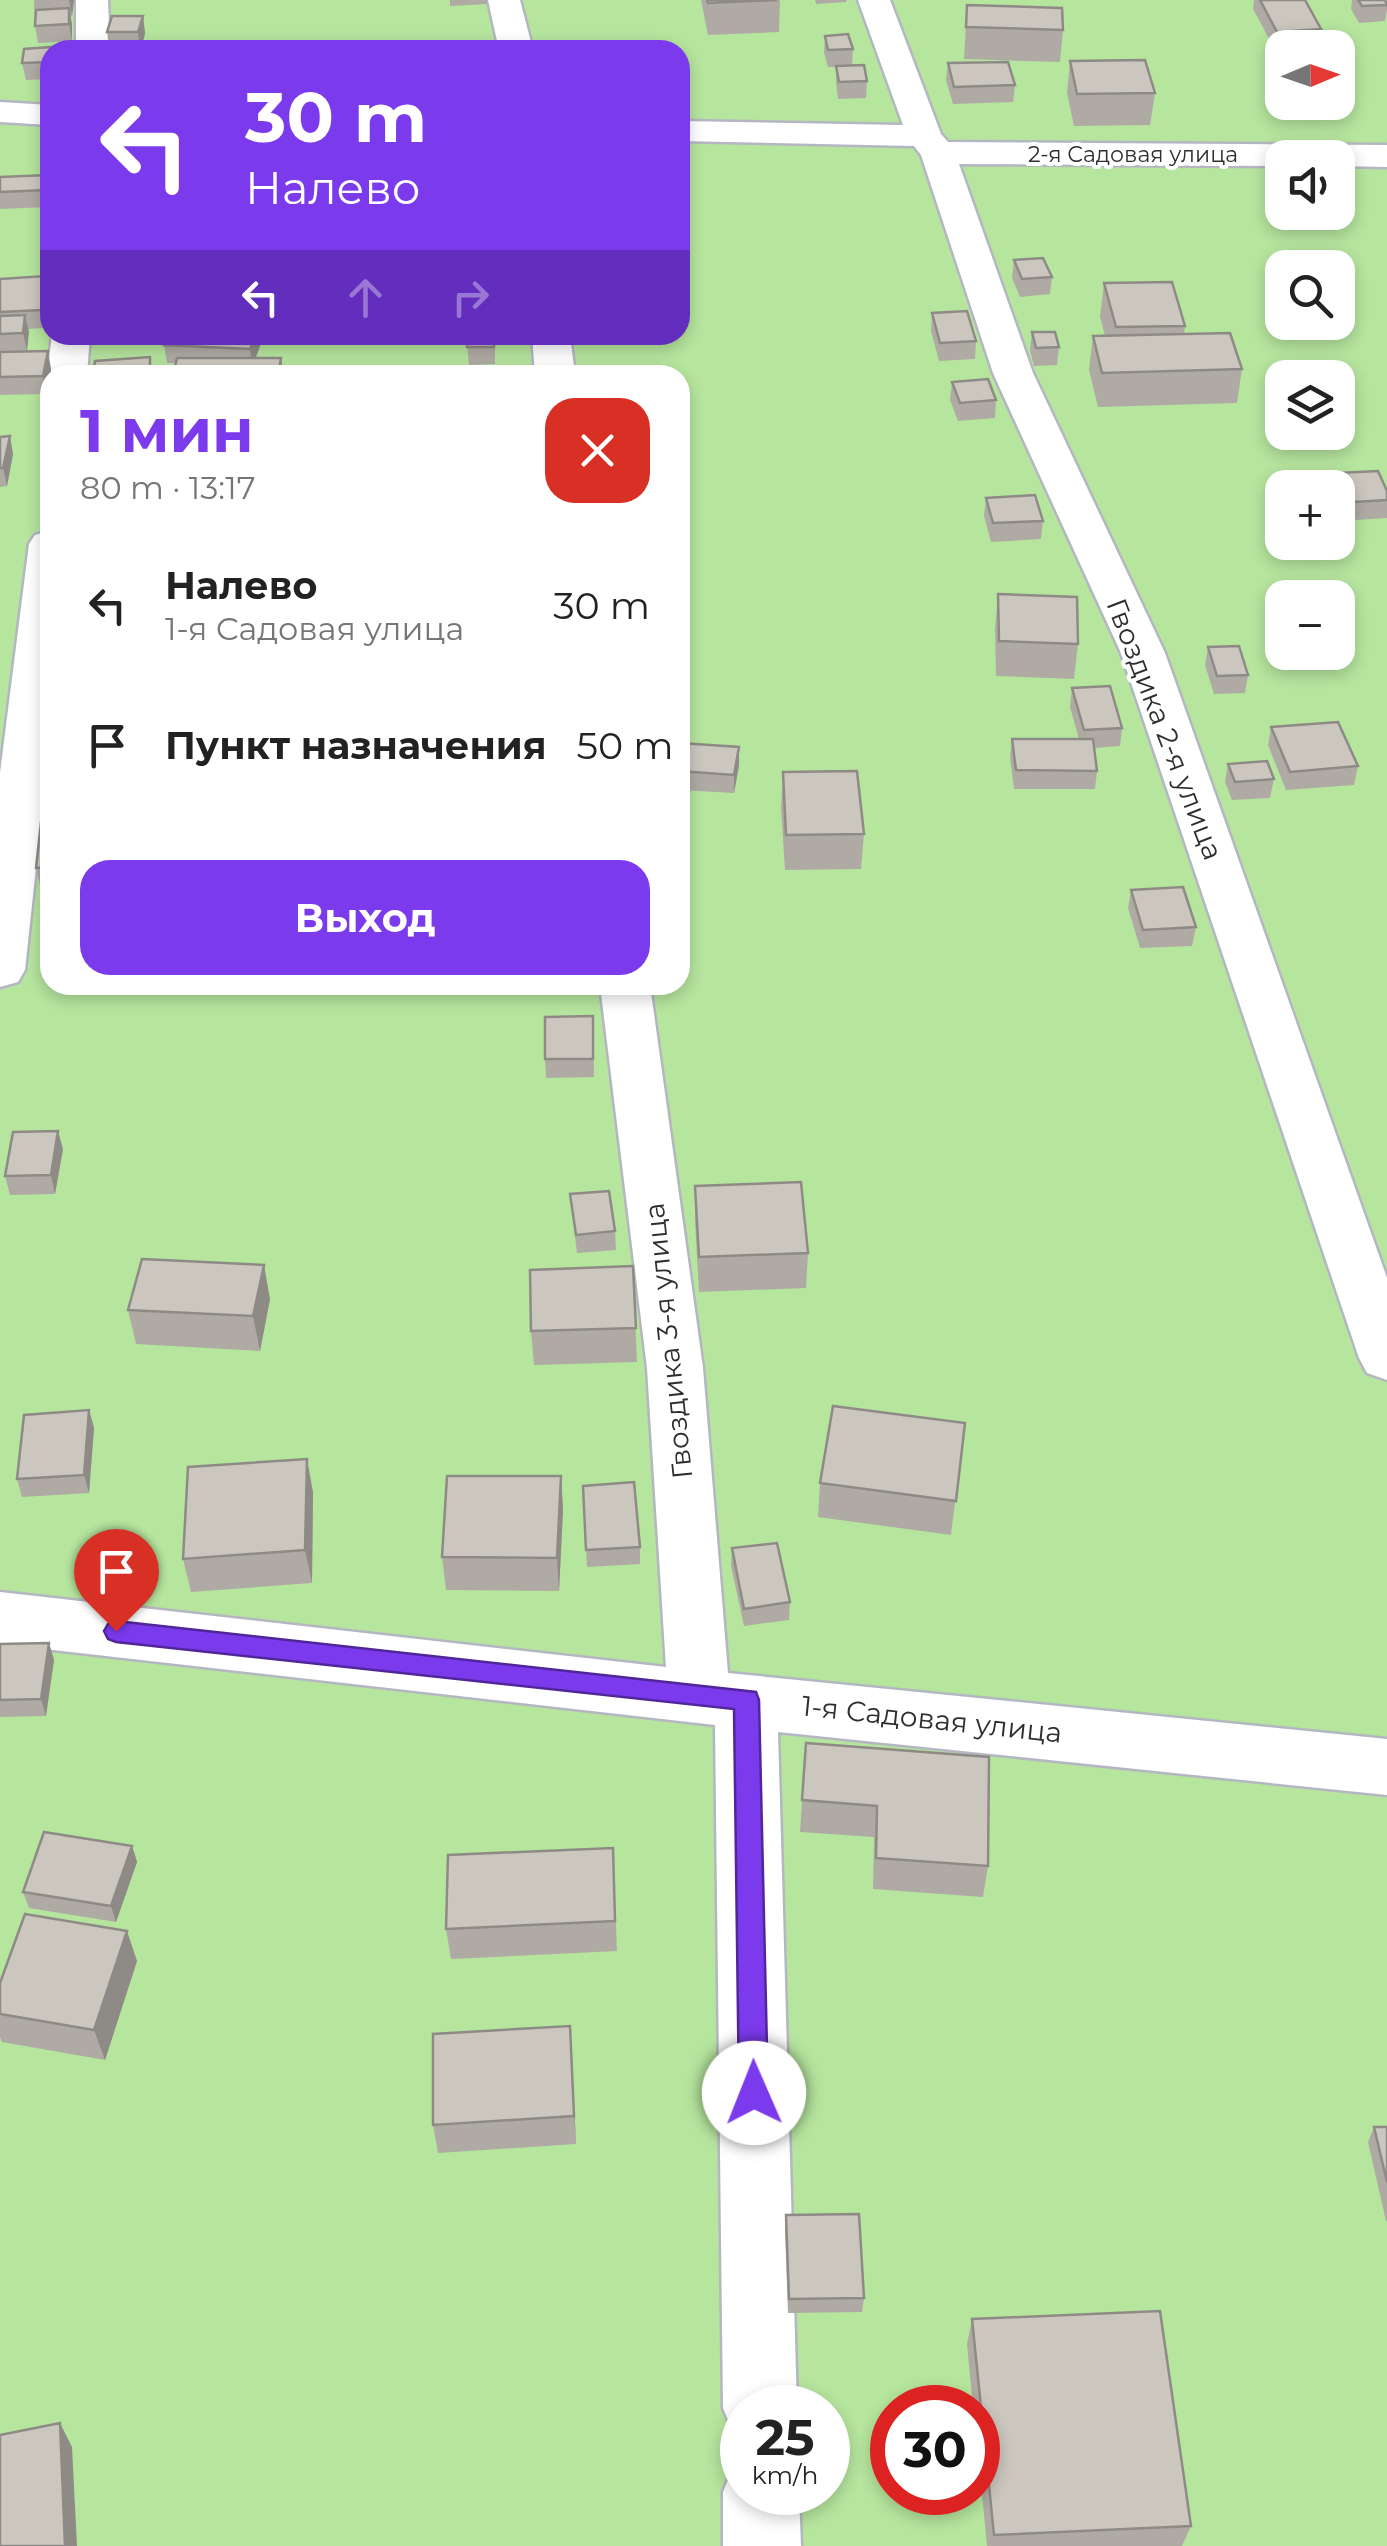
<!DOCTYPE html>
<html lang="ru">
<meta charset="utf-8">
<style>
body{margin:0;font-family:Montserrat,sans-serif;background:#f6f6f6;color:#222;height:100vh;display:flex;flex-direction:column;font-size:38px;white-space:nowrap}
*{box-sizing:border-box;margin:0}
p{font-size:32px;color:#767676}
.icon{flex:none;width:55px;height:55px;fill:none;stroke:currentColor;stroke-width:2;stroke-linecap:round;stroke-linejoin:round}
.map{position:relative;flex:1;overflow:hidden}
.panel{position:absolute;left:40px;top:365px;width:650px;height:630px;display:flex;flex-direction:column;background:#fff;border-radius:30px;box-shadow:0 5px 15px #0003}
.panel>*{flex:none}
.top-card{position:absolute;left:40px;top:40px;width:650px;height:305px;border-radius:30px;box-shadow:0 5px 15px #0003;background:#7c3aed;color:#fff;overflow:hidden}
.needle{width:65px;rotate:88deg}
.fabs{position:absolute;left:1265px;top:30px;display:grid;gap:20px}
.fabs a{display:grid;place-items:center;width:90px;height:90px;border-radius:20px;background:#fff;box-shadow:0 5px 15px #0003;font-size:50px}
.speed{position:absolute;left:720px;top:2385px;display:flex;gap:20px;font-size:50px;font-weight:700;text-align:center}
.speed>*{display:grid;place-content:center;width:130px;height:130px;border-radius:50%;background:#fff;box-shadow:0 5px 15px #0003;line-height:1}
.speed small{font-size:25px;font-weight:400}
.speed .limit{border:15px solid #d22;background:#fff;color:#111}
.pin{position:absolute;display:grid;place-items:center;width:85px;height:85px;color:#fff;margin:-102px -42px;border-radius:50% 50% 50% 0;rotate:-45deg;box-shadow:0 0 10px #0007}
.pin .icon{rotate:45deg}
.me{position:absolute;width:110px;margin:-55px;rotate:359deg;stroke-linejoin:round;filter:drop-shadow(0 0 8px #0008)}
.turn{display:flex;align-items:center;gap:35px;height:210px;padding:0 40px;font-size:45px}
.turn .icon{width:130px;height:130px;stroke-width:2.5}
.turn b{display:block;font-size:70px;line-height:85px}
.lanes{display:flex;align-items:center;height:95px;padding:0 40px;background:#0003;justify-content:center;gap:50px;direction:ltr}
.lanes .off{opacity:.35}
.round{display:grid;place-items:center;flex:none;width:105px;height:105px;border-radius:30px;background:#f6f6f6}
.overview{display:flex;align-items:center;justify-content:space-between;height:170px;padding:0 40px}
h1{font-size:60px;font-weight:700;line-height:75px;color:#7c3aed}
.primary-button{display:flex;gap:20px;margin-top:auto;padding:20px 40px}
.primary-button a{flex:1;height:115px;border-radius:30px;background:#7c3aed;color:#fff;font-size:40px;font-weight:700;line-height:115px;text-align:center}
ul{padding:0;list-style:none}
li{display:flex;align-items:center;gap:30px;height:140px;padding:0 40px}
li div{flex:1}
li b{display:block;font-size:38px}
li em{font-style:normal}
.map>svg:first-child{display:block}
</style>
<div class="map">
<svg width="1387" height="2546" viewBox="0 0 1387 2546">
<rect width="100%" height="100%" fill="#efe9e1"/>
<!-- green -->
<path fill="#b6e59e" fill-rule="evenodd" d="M0 0H1387V2546H0ZM1282 48H1338V102H1282ZM50 50H680V335H50ZM1282 158H1338V212H1282ZM1282 268H1338V322H1282ZM50 375H680V985H50ZM1282 378H1338V432H1282ZM1282 488H1338V542H1282ZM1282 598H1338V652H1282ZM742 2408H828V2492H742ZM892 2408H978V2492H892Z"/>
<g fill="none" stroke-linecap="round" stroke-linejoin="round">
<defs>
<path id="minor" d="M76 0H108L110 50H76Z
M488 0H520L533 50H499Z
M858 0H890L941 134 948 142 1387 145V167L1338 166V158H1282V166L959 164 1033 373 1165 653 1387 1278V1380L1367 1373 1359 1358 1121 653 993 373 921 155 914 146 680 141V121L903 125Z
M0 102 50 105V125L0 122Z
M52 335H90L87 375H50V379L47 375Z
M532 335H570L575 375H535Z
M50 531V738L25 970 18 982 0 987V773L29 544 35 535Z
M600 985H650L703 1368 728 1673 1387 1739V1795L778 1732 797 2408H742V2438L734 2434 723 2408 715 1725 0 1644V1592L666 1667 647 1368Z
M742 2461V2492H799L801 2546H723V2492L734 2465Z"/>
</defs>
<!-- minor casing -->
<use href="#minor" stroke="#b4b7c1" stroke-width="5"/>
<!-- minor -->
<use href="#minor" fill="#fff" fill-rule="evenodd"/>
</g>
<!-- wall -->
<path fill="#afaba4" d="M34 0H74L72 16H71L72 41 38 43 35 26Z
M450 0H487V4L450 6Z
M701 0H780L779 32 708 35Z
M815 0H847L846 2 816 4Z
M1254 0H1305L1321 29 1319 46 1274 48 1253 9Z
M1352 0H1385L1387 3V10L1385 21 1359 23 1351 9Z
M967 5 1063 30 1060 62 964 59Z
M143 16 145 33 141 50H113V48H109L107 32Z
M825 36 853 49 852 66 867 81 866 98 838 99 836 83V67H828L824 52Z
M50 50V79L26 80 22 63Z
M1070 61 1155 93 1150 125 1074 126 1067 93Z
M948 63 1015 85 1013 102 953 104 946 80Z
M0 177 50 186 49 207 0 209Z
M1014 260 1052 277 1050 294 1020 297 1012 278Z
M45 276 48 294 45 328 28 329 27 351 51 369 47 394 0 395V279Z
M1104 283 1185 326 1184 334 1242 369 1237 403 1098 407 1089 370 1093 336H1105L1100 317Z
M932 313 976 341 975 359 939 361 931 331Z
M1032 332 1059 347 1057 365 1034 366 1030 350Z
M168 335H264L256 358H281L283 375H173L176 363H167L164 345Z
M449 335H498L497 344H495V364L469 365 467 344 450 343Z
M952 382 996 400 995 418 958 421 950 400Z
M0 437 13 454 7 486 0 487Z
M1318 474 1387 491V518L1338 521V488H1316Z
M986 498 1043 521 1041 539 991 542 984 516Z
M998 594 1078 644 1074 679 996 676 995 629Z
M1208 647 1248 675 1245 693 1214 694 1205 665Z
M1072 688 1122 728 1120 746 1094 748 1097 771 1095 789H1014L1010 757 1012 739H1079L1070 707Z
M1271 727 1358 766 1354 785 1286 790 1268 745Z
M680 743 739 747V765L734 793 680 790Z
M1228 764 1274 779 1270 798 1232 800 1225 782Z
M783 772 864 834 861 869 785 870 781 808Z
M50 804V903H44L36 868Z
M1131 890 1196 927 1192 946 1140 948 1128 908Z
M593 1016 594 1077 546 1078 545 1059Z
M63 1149 55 1194 10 1195 5 1176Z
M695 1186 808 1253 806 1288 699 1292 695 1221Z
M570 1194 615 1231 616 1250 577 1253Z
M633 1266 637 1362 534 1365 531 1331Z
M270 1299 260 1351 136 1344 128 1310Z
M89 1410 94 1428 89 1493 22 1497 17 1479Z
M965 1423 951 1535 818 1517 820 1483Z
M561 1476 563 1510 559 1591 446 1590 442 1557Z
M583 1486 640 1547V1564L587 1567Z
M313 1492 312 1583 191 1592 183 1559Z
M732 1548 790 1602 789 1620 744 1626 731 1566Z
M49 1643 54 1660 46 1716 0 1717V1644Z
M806 1743 988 1866 983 1897 873 1889 874 1837 800 1832Z
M132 1846 137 1862 116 1922 29 1908 23 1892Z
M613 1848 617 1951 451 1959 446 1929Z
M137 1961 105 2060 2 2042 0 2037V1983Z
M570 2026 576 2144 438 2153 433 2125Z
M1374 2127H1387V2221H1386L1368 2142Z
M786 2215 864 2298 862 2312 788 2313 785 2229Z
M972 2319 1191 2526 1182 2546H987L978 2451V2408H973L967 2344Z"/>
<!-- shaded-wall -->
<path fill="#8e8b86" d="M69 0H74L72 16Z
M69 8 72 24V41L69 24Z
M143 16 145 33 141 50H140L138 32Z
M48 175 50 186 49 207 46 190Z
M45 276 48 294 45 328 42 310Z
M25 315 29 332 27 351 23 333Z
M255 335H264L252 367 250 349Z
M48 351 51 369 47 394 43 376Z
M281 358 283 375H278Z
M10 436 13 454 7 486 3 468Z
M739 747V765L734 793V775Z
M58 1131 63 1149 55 1194 51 1175Z
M264 1265 270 1299 260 1351 253 1316Z
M89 1410 94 1428 89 1493 84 1475Z
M307 1459 313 1492 312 1583 305 1550Z
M561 1476 563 1510 559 1591 557 1558Z
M49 1643 54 1660 46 1716 41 1699Z
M132 1846 137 1862 116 1922 111 1906Z
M127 1931 137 1961 105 2060 94 2030Z
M570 2026 572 2055 576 2144 574 2116Z
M60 2423 72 2447 77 2546H65Z"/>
<!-- building -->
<path fill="#cbc7bf" stroke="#8e8b86" stroke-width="2.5" d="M707 0H777L708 3Z
M1260 0H1305L1321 29 1277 32Z
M1358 0H1385L1387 5 1362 6Z
M967 5 1062 8 1063 30 966 27Z
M69 8V24L35 26 36 10Z
M112 16H143L138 32H107Z
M848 34 853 49 828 50 825 36Z
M141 45 140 50H113V46Z
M52 47 50 50V62L22 63 24 49Z
M1145 60 1155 93 1077 94 1070 61Z
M1008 62 1015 85 954 87 948 63Z
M864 65 867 81 839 82 836 66Z
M48 175 46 190 0 192V177Z
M1043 258 1052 277 1022 279 1014 260Z
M45 276 42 310 0 312V279Z
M1172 282 1185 326 1116 327 1104 283Z
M967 311 976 341 940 343 932 313Z
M25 315 23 333 0 334V316Z
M1032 332H1055L1059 347 1036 348Z
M1230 333 1242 369 1102 373 1093 336Z
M168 335H255L250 349 164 345Z
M468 335H494V347H467Z
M48 351 43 376 0 377V352Z
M150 357V373L93 375 95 361Z
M177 358H281L278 375H173Z
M988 379 996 400 960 403 952 382Z
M10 436 3 468H0V437Z
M1378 471 1387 491V500L1338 503V488H1324L1318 474Z
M1035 495 1043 521 993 523 986 498Z
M998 594 1077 597 1078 644 999 641Z
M1239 646 1248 675 1217 676 1208 647Z
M1110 686 1122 728 1084 730 1072 688Z
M1338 722 1358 766 1290 772 1271 727Z
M1012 739H1093L1097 771 1016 770Z
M680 743 739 747 734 775 680 771Z
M1267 761 1274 779 1235 782 1228 764Z
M857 771 864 834 786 835 783 772Z
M43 804H50V867L36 868Z
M1183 887 1196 927 1143 930 1131 890Z
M593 1016V1059H545V1017Z
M58 1131 51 1175 5 1176 13 1132Z
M801 1182 808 1253 699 1257 695 1186Z
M609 1191 615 1231 576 1235 570 1194Z
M142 1259 264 1265 253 1316 128 1310Z
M633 1266 636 1328 531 1331 530 1270Z
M833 1406 965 1423 956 1501 820 1483Z
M89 1410 84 1475 17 1479 24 1415Z
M307 1459 305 1550 183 1559 188 1467Z
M447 1476H561L557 1558 442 1557Z
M634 1482 640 1547 586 1550 583 1486Z
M777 1543 790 1602 744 1609 732 1548Z
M49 1643 41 1699 0 1700V1644Z
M806 1743 989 1757 988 1866 876 1858 877 1806 802 1800Z
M44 1832 132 1846 111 1906 23 1892Z
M613 1848 615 1921 446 1929 448 1855Z
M25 1914 127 1931 94 2030 0 2014V1983Z
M570 2026 574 2116 433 2125V2034Z
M1374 2127H1387V2182Z
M859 2214 864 2298 789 2299 786 2215Z
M1160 2311 1191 2526 994 2535 972 2319Z
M60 2423 65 2546H0V2435Z"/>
<!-- route -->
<path fill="#7c3aed" stroke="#51269a" stroke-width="2.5" d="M116 1621 756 1692 759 1700 768 2093 764 2103 754 2107 744 2103 739 2093 734 1709 116 1642 108 1639 104 1631 108 1624Z"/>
<g text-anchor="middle" stroke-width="8" stroke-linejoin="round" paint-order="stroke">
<!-- far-street labels -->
<g font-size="22" fill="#2e2e2e" stroke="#fff">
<text x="1133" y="162">2-я Садовая улица</text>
</g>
<!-- street labels -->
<g font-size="28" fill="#2e2e2e" stroke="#fff">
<text transform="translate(1165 729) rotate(69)" y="10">Гвоздика 2-я улица</text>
<text transform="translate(668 1341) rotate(-96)" y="10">Гвоздика 3-я улица</text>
<text transform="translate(932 1719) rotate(6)" y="10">1-я Садовая улица</text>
</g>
</g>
</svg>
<div class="fabs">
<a><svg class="needle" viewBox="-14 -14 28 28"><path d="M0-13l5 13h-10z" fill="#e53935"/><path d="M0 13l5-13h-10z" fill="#767676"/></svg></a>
<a><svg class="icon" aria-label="sound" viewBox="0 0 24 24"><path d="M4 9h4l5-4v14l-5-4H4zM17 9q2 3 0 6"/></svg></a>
<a><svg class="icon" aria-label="search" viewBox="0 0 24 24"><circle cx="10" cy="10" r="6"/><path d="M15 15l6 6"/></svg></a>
<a><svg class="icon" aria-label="layers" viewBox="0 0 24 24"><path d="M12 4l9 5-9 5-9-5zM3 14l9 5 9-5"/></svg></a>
<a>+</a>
<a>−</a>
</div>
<div class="speed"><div>25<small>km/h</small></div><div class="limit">30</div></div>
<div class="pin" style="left:116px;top:1631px;background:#d93025"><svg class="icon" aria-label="arrive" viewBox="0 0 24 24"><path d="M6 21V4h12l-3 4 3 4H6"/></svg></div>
<svg class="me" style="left:754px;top:2093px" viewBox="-20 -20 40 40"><circle r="19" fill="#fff"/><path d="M0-13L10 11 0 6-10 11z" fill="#7c3aed"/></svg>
<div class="top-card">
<div class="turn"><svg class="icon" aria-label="left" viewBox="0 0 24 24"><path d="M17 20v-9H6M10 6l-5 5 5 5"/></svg><div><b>30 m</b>Налево</div></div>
<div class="lanes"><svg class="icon" aria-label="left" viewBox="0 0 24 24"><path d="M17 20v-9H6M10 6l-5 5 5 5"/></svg><svg class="icon off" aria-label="ahead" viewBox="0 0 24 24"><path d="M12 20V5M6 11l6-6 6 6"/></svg><svg class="icon off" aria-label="right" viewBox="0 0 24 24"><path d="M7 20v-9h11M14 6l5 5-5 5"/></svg></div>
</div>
<section class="panel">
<div class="overview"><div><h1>1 мин</h1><p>80 m · 13:17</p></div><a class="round" style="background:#d93025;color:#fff"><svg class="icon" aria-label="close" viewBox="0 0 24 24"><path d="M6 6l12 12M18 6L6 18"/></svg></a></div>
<ul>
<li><svg class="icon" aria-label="left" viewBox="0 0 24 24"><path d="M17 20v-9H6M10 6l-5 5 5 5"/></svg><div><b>Налево</b><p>1-я Садовая улица</p></div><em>30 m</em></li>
<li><svg class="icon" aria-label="arrive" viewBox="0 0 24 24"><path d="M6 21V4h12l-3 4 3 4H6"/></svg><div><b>Пункт назначения</b></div><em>50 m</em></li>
</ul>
<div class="primary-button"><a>Выход</a></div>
</section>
</div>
